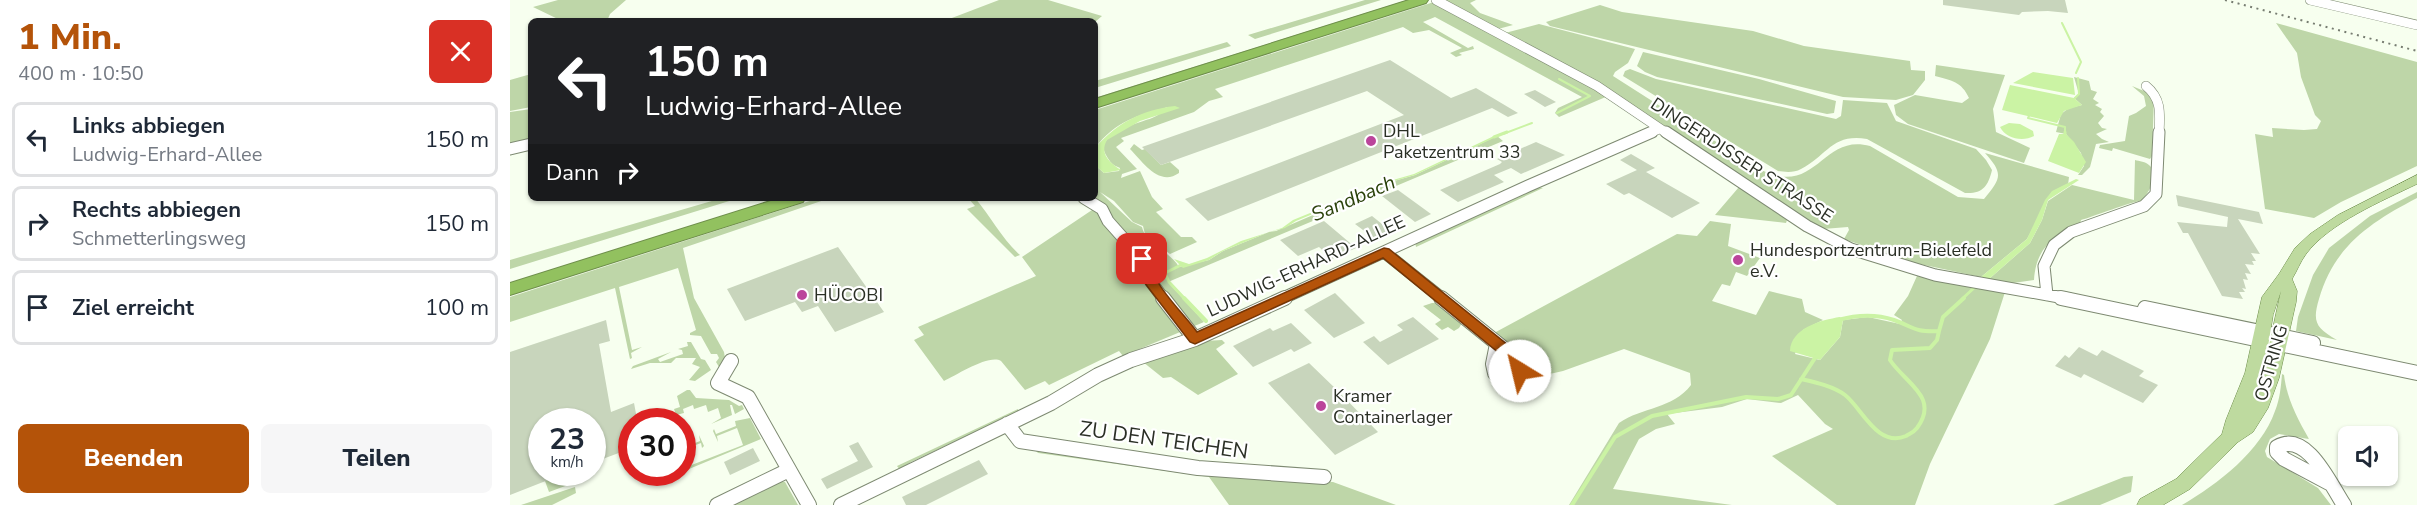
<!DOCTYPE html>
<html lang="de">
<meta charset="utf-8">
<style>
body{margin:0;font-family:"Nunito Sans",sans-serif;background:#f6f6f7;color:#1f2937;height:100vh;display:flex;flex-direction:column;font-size:22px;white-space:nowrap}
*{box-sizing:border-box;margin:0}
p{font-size:20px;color:#747a83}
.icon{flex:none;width:33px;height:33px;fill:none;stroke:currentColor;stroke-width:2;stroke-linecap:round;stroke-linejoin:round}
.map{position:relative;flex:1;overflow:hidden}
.details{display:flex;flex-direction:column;background:#fff;width:510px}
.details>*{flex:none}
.banner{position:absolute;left:18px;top:18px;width:570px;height:183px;border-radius:9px;box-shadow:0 2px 4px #0004;background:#202124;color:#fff;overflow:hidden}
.controls{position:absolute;left:1828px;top:426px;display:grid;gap:12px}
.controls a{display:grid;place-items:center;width:60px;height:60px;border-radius:9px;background:#fff;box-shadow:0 2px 4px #0004;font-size:30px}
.speed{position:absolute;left:18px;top:408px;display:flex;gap:12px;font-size:30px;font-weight:700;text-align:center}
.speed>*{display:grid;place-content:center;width:78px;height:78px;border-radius:50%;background:#fff;box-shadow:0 2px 4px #0004;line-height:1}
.speed small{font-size:15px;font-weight:400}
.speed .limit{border:9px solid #d22;background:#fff;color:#111}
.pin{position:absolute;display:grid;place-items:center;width:51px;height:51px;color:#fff;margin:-26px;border-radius:12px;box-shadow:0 3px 9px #0006}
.me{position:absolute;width:66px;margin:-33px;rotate:324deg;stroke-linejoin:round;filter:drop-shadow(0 0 4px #0008)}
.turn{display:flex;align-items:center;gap:21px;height:126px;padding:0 18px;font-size:27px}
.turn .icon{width:78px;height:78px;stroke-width:2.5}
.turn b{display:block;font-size:42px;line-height:51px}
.then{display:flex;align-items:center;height:57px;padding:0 18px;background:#0003;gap:12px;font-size:22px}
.round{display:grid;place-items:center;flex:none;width:63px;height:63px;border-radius:9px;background:#f6f6f7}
.summary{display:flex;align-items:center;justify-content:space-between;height:102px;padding:0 18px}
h1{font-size:36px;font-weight:800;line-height:45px;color:#b45309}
.primary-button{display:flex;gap:12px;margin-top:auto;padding:12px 18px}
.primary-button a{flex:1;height:69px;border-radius:9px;background:#b45309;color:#fff;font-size:24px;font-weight:800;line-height:69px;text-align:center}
.primary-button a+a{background:#f6f6f7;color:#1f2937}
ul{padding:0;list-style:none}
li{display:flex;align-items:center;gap:18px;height:75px;margin:0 12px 9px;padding:0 6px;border:3px solid #e0e1e3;border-radius:9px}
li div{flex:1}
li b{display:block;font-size:22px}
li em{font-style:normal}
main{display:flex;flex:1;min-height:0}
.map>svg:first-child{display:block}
</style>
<main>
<section class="details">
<div class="summary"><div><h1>1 Min.</h1><p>400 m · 10:50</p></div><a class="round" style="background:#d93025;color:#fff"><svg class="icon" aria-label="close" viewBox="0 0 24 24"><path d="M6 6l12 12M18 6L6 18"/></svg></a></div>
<ul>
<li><svg class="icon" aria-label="left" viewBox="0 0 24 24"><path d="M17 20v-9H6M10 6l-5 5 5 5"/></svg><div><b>Links abbiegen</b><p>Ludwig-Erhard-Allee</p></div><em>150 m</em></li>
<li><svg class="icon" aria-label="right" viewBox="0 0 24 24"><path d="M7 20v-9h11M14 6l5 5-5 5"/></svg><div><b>Rechts abbiegen</b><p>Schmetterlingsweg</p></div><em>150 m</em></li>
<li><svg class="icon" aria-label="arrive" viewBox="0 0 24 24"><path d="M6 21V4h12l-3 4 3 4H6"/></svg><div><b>Ziel erreicht</b></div><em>100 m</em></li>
</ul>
<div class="primary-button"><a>Beenden</a><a>Teilen</a></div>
</section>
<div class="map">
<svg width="1907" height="505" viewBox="0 0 1907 505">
<rect width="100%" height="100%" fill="#f7ffef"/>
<!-- green -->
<path fill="#bed6a8" d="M48 0H116L100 14 97 21H52L23 7Z
M489 0H538L592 16 585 22 434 21Z
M855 0H871L745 39 738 35Z
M897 0H902L585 100V98Z
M933 0H966L960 3 970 13 1003 25 988 29Z
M924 2 1098 96 1049 117 1045 113 1048 108 1072 97 925 17 913 22 958 48 963 46 964 49 949 53 952 55 946 57 940 53 952 48 919 30 903 33 893 27 705 89 713 97 699 101 684 112 611 138 614 141 606 147 627 169 612 174 611 178 630 171 642 197 653 209 646 212 671 237H682L687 242 660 254 635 234 633 226 623 222 604 201 590 192 622 222 632 227C636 245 660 251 669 267L699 260 713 251 759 232 766 231 877 183 905 175 987 136 993 141 658 282 694 322 613 356 609 351 539 385 535 381 515 390 491 361C479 354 447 375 434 381L404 340 414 335 408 327 526 276 512 257 585 208 581 198H585V165L594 173 609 171 610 168C602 165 600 162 596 155 583 134 629 123 642 118 648 116 653 111 658 107 626 116 606 121 585 148V110Z
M1090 5 1112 12 1243 31 1294 46 1400 61 1401 70 1415 71V80L1403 95 1386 100 1333 97 1040 26 1036 22Z
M1766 23 1907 62V166L1831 202 1804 218 1755 209 1745 134 1763 137 1762 128 1794 130 1807 129 1811 121 1805 115 1791 77 1787 53Z
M1029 24 1125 49 1118 63 1105 72 1103 76 1244 166C1306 203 1310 132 1360 146L1448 197 1474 199C1492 178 1493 173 1475 153L1559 177 1558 185 1542 192 1517 239 1471 277 1400 262 1334 239 1339 230 1338 227 1313 229 1096 88 995 33Z
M717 42 721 46 585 88V81Z
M1133 52 1249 79 1326 101 1324 113 1317 114 1147 77 1135 72 1127 66Z
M1426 65 1495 75 1483 109 1486 132 1520 148 1514 163 1398 124 1386 115 1384 105 1405 95 1452 103 1459 98C1452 82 1441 80 1425 76Z
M1120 69 1146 79 1326 119 1331 116 1333 100 1377 103 1386 121 1466 149 1476 160 1482 170C1478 187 1472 194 1455 193L1357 139C1322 133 1317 156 1291 169 1284 173 1275 172 1268 171L1113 76 1115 71Z
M21 74V107L0 111V80Z
M1564 77 1579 81 1581 90 1587 92 1583 99 1589 103 1585 105 1592 109 1590 112 1594 116 1588 123 1592 128 1597 129 1586 134 1592 139 1599 142 1586 144 1580 167 1572 175H1568L1574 166 1571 153 1556 134 1546 132 1551 114 1559 108 1572 105 1564 98 1569 94Z
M1622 86 1639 93 1644 98 1642 156 1640 159 1603 148 1602 151 1589 148 1590 145 1615 141 1619 116 1626 113 1636 106 1634 96Z
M21 109V142L0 147V112Z
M624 144 632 150 635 149 651 165 660 162 669 170V173C649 187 633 162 620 149Z
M1625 160C1629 161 1636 162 1639 165 1651 174 1638 194 1631 201 1626 200 1582 217 1571 220L1570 224C1543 236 1526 248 1524 280L1503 283 1479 279 1520 243 1532 220 1538 201 1562 185 1624 200Z
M1025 187 1033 188 906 247 905 242 914 240Z
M1229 187 1277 220 1276 223 1205 215Z
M1907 192V198C1861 222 1824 246 1809 299 1802 322 1806 328 1827 340L1786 331 1788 317 1803 275 1819 248 1860 216Z
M212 198H229L0 269V260Z
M309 198H320L173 248 184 298 214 352 216 364 209 367 206 362 209 358 207 354H201L191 336 180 335V333L186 330 168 268 109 287 122 350 132 347 121 353 122 358 120 359 105 288 0 322V297Z
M458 198H465C481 217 492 239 510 255L505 257 457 209 465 206Z
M1200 221 1221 224 1218 246 1250 258 1237 276 1226 272 1220 286 1212 284 1202 301 1246 315 1259 291 1292 299 1295 312 1313 320 1293 330 1285 354 1310 360 1330 337 1333 320 1358 317 1390 324 1392 320 1384 315 1398 296 1407 276 1495 292 1480 339 1420 464 1405 505H1327L1262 456 1323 429 1315 424 1288 395 1271 403 1237 399 1212 407 1157 414 1165 424 1146 429 1129 439 1103 489 1222 505H1059L1109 423C1132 407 1163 409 1181 385L1180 373 1114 349 1053 371 1009 381 1018 374 1019 364 1014 357 984 333 1167 234 1187 236Z
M922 303H927L952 323 949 328 944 331 938 327 932 330 925 324 931 320 913 306Z
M712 340 715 343 706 349 728 374 688 395 661 377 653 378 633 362 695 341Z
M177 342H181L191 359 195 360 201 370 185 381 179 380 190 367 182 364 186 358H166L161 363H140L121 369 123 366 161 352 148 359 150 362 173 354 172 350 168 349 178 346Z
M1772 374 1774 375C1777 399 1787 418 1799 439L1769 434 1760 439 1755 451 1757 457 1808 488 1821 505H1672C1708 484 1751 451 1765 411 1770 399 1771 386 1772 374Z
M177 390H180L186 398 219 400 229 406 232 405 234 409 225 414 222 405H220L222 415 201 424 211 418 208 408 198 412 196 405 184 409 183 405 173 409 174 413 166 415 164 409 170 407 167 396Z
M508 409V415L495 418 401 462 390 470 387 466Z
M240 418 251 439 179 469 173 464V448L190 441 189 435 194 446 192 448 191 443 175 449 179 466 233 445 227 428 207 436 208 442 203 431 204 429 206 434 226 426 225 421Z
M524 449 798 481 823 482 886 505H719L699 477 528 453Z
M64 473 66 482 39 492 35 481 58 473Z
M1623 476 1621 492 1590 505H1543L1614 477Z
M270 481 275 482 288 505H219Z
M65 487 66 493 42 505H11Z"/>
<!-- water -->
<path fill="#cbf3a4" d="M1523 72 1563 78 1565 95 1503 83Z
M1500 85 1564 98 1572 105 1554 111 1547 123 1492 110Z
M665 106 670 108 630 121 597 140C589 154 600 163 611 170L594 173 585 165V148C607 123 631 110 665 106Z
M1499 123 1510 124 1523 131 1524 136C1513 142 1496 139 1490 127Z
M1549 134H1556L1564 142 1576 162 1569 173 1538 161Z
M986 135 988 136 905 175 877 183 786 221 775 228 759 232 713 251 699 260 673 268 664 259 679 264 697 258 731 241 772 228 783 220 876 182 904 174Z
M1566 179 1569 180 1538 200 1532 220 1520 243 1479 279 1471 277 1517 239 1535 200 1542 191Z
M1330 317 1333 320 1330 337 1310 360 1280 351C1281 328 1311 320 1330 317Z"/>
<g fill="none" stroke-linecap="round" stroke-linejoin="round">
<!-- stream-far2 -->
<path stroke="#cbf3a4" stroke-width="2" d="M1552 23 1571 62 1566 73
M1563 100 1569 94 1568 78
M1047 113 1080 96 1049 79
M1519 116 1518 118 1555 127V134
M993 134 1022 123"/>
<!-- stream-far1 -->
<path stroke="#cbf3a4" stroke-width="3" d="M1555 132V135
M984 137 997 132
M671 265 655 273 659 282 675 299
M1452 299 1465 287"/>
<!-- stream -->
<path stroke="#cbf3a4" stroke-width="4" d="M674 298 696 321
M1328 320C1346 315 1366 314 1384 320 1406 328 1403 332 1429 331L1433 317 1454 298
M1291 379C1304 382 1323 386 1335 395 1352 408 1367 448 1396 436 1401 433 1403 433 1407 428 1430 397 1395 383 1380 360L1382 350 1420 348 1427 340 1429 331
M1062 505 1105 437 1142 416 1236 397 1268 399 1281 395 1307 355"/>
</g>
<!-- building -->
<path fill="#c8d5bc" d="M1433 0H1555L1558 13 1538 11 1512 12 1509 15 1433 5Z
M880 60 941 98 966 88 1008 113 998 117 982 108 698 221 675 199 894 115 857 91 651 165 632 147Z
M1025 90 1046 102 1035 107 1014 94Z
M1026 142 1055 155 1011 174 1001 168 984 175 994 182 948 202 930 190 990 164 992 162 987 159Z
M1121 154 1145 168 1136 172 1190 203 1162 218 1119 193 1114 195 1096 184 1127 170 1110 160Z
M888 190 921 214 905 222 872 196Z
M1666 195 1749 212 1753 224 1728 219 1750 254 1741 253 1746 261H1742L1744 265 1735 264 1741 274 1735 273 1738 280 1733 279 1736 289 1732 288 1735 292H1729L1733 299 1712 296 1678 233H1673L1667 222 1717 227 1718 217 1668 206Z
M862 216 882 232 865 239 857 235V233L845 224Z
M814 221 846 248 822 259 809 247 788 256 770 240Z
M328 247 374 312 325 332 308 306 292 312 285 302 235 321 217 289Z
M825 293 855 323 824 338 794 310Z
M903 317 929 339 878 365 853 342 864 336 870 342 893 330 887 325Z
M96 320 100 341 89 344 101 412 124 403 127 419 119 422 122 448 82 463V422H32V472L56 473 0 495V352Z
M781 323 802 343 784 352 781 349 743 367 723 346 760 328 763 331Z
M1569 347 1587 356 1592 350 1634 371 1629 376 1648 385 1633 403 1574 374 1571 378 1545 366 1555 355 1559 358Z
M799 363 827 390 868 432 825 455 758 383Z
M348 442 363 467 317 489 311 479 348 461 339 446Z
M243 448 250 461 220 475 214 462Z
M469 460 478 474 416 505H396L392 497Z"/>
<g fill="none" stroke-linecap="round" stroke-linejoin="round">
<defs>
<path id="minor-far2" d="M926 0 1087 86 1158 134
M1800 0 1907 25
M1636 86C1652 99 1650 114 1649 134
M1138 134 1149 129"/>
<path id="minor-far1" d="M1156 132 1297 226 1341 249 1425 275 1560 299
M0 149 21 144
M574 198 592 209 598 221 638 266 641 282 654 299
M874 252 933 299
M1537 295 1534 266 1544 245 1561 232 1634 206 1646 194 1649 132
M771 299 1018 186 1142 132"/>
<path id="minor" d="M653 298 685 339
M931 298 1009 361 1007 375 995 377 985 373 983 364 987 344
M1551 298 1907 373
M1635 308 1803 343
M221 361 208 383 238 397 299 505
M497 424 510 441 688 468 814 477
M1819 483 1774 459 1767 452V447C1797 430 1820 484 1834 505
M207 505 279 470
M331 505 541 403 588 375 621 360 685 339 775 298"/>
<path id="major" d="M1907 175V184C1872 201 1819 223 1796 254 1790 262 1787 271 1782 279L1787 291 1786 302 1769 378 1758 408 1743 432 1728 442 1680 489 1653 505H1627L1630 499 1666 479 1712 434 1716 420 1735 373 1752 297 1769 274 1785 248 1800 234 1828 215ZM1771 291 1756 359 1763 315Z"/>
<path id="highway" d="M899 0H918L916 3 585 108V99Z
M270 198H295L293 202 0 295V283Z"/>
</defs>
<!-- minor-far2 casing -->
<use href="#minor-far2" stroke="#7e8a72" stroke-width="10"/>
<!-- minor-far1 casing -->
<use href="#minor-far1" stroke="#7e8a72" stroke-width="13"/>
<!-- minor casing -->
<use href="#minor" stroke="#7e8a72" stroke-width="16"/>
<!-- major casing -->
<use href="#major" stroke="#6e8e4b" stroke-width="1"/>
<!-- highway casing -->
<use href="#highway" stroke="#6e8e4b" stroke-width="2"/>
<!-- minor-far2 -->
<use href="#minor-far2" stroke="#fff" stroke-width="9"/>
<!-- minor-far1 -->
<use href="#minor-far1" stroke="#fff" stroke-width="11"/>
<!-- minor -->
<use href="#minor" stroke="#fff" stroke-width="14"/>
<!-- major -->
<use href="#major" fill="#beda9f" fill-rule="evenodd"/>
<!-- highway -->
<use href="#highway" fill="#92c15f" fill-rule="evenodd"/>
<!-- rail -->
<path stroke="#777d71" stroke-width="2" stroke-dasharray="2 4.5" stroke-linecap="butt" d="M1715 0 1907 51"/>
</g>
<!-- route -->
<path fill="#b45309" stroke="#753606" stroke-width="1.5" d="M874 248 879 249 1014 358 1017 371 1015 375H1004L1001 363 873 258 685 344 680 342 634 282 632 267 625 259 632 255C647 258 643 271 648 282 655 296 677 318 687 332Z"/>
<!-- markers -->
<g fill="#bb459b" stroke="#fff" stroke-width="2">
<circle cx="861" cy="141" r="6"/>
<circle cx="1228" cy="260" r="6"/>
<circle cx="292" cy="295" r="6"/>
<circle cx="811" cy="406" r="6"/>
</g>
<g text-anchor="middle" stroke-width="4.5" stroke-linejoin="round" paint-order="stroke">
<!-- poi labels -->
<g font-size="18" fill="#2a2f25" stroke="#fff" text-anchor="start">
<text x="873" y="137">DHL<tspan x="873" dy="21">Paketzentrum 33</tspan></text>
<text x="1240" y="256">Hundesportzentrum-Bielefeld<tspan x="1240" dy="21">e.V.</tspan></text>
<text x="304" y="301">HÜCOBI</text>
<text x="823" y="402">Kramer<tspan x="823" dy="21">Containerlager</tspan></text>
</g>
<!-- street labels -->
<g font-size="18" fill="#2a2f25" stroke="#fff">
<text transform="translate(1232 160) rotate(33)" y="6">DINGERDISSER STRASSE</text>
<text transform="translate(796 266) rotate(-25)" y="6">LUDWIG-ERHARD-ALLEE</text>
<text transform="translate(1761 363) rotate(-74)" y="6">OSTRING</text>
</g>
<!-- water labels -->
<g font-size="20" font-style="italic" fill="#2b420b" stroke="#fff">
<text transform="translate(843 198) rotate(-23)" y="7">Sandbach</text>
</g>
<!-- near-street labels -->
<g font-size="21" fill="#2a2f25" stroke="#fff">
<text transform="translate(654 440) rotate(8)" y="7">ZU DEN TEICHEN</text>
</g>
</g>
</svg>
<div class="controls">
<a><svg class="icon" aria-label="sound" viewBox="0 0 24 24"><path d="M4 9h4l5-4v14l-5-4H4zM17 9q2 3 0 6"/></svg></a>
</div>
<div class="speed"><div>23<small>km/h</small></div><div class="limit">30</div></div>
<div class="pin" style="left:632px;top:259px;background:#d93025"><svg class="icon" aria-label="arrive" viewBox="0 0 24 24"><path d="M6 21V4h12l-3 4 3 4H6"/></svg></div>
<svg class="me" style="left:1010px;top:371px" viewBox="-20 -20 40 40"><circle r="19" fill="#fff"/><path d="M0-13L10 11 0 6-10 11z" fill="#b45309"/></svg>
<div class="banner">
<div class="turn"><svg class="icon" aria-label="left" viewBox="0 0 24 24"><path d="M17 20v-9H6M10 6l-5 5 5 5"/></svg><div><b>150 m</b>Ludwig-Erhard-Allee</div></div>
<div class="then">Dann<svg class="icon" aria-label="right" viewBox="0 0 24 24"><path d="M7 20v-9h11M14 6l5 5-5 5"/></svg></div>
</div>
</div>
</main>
